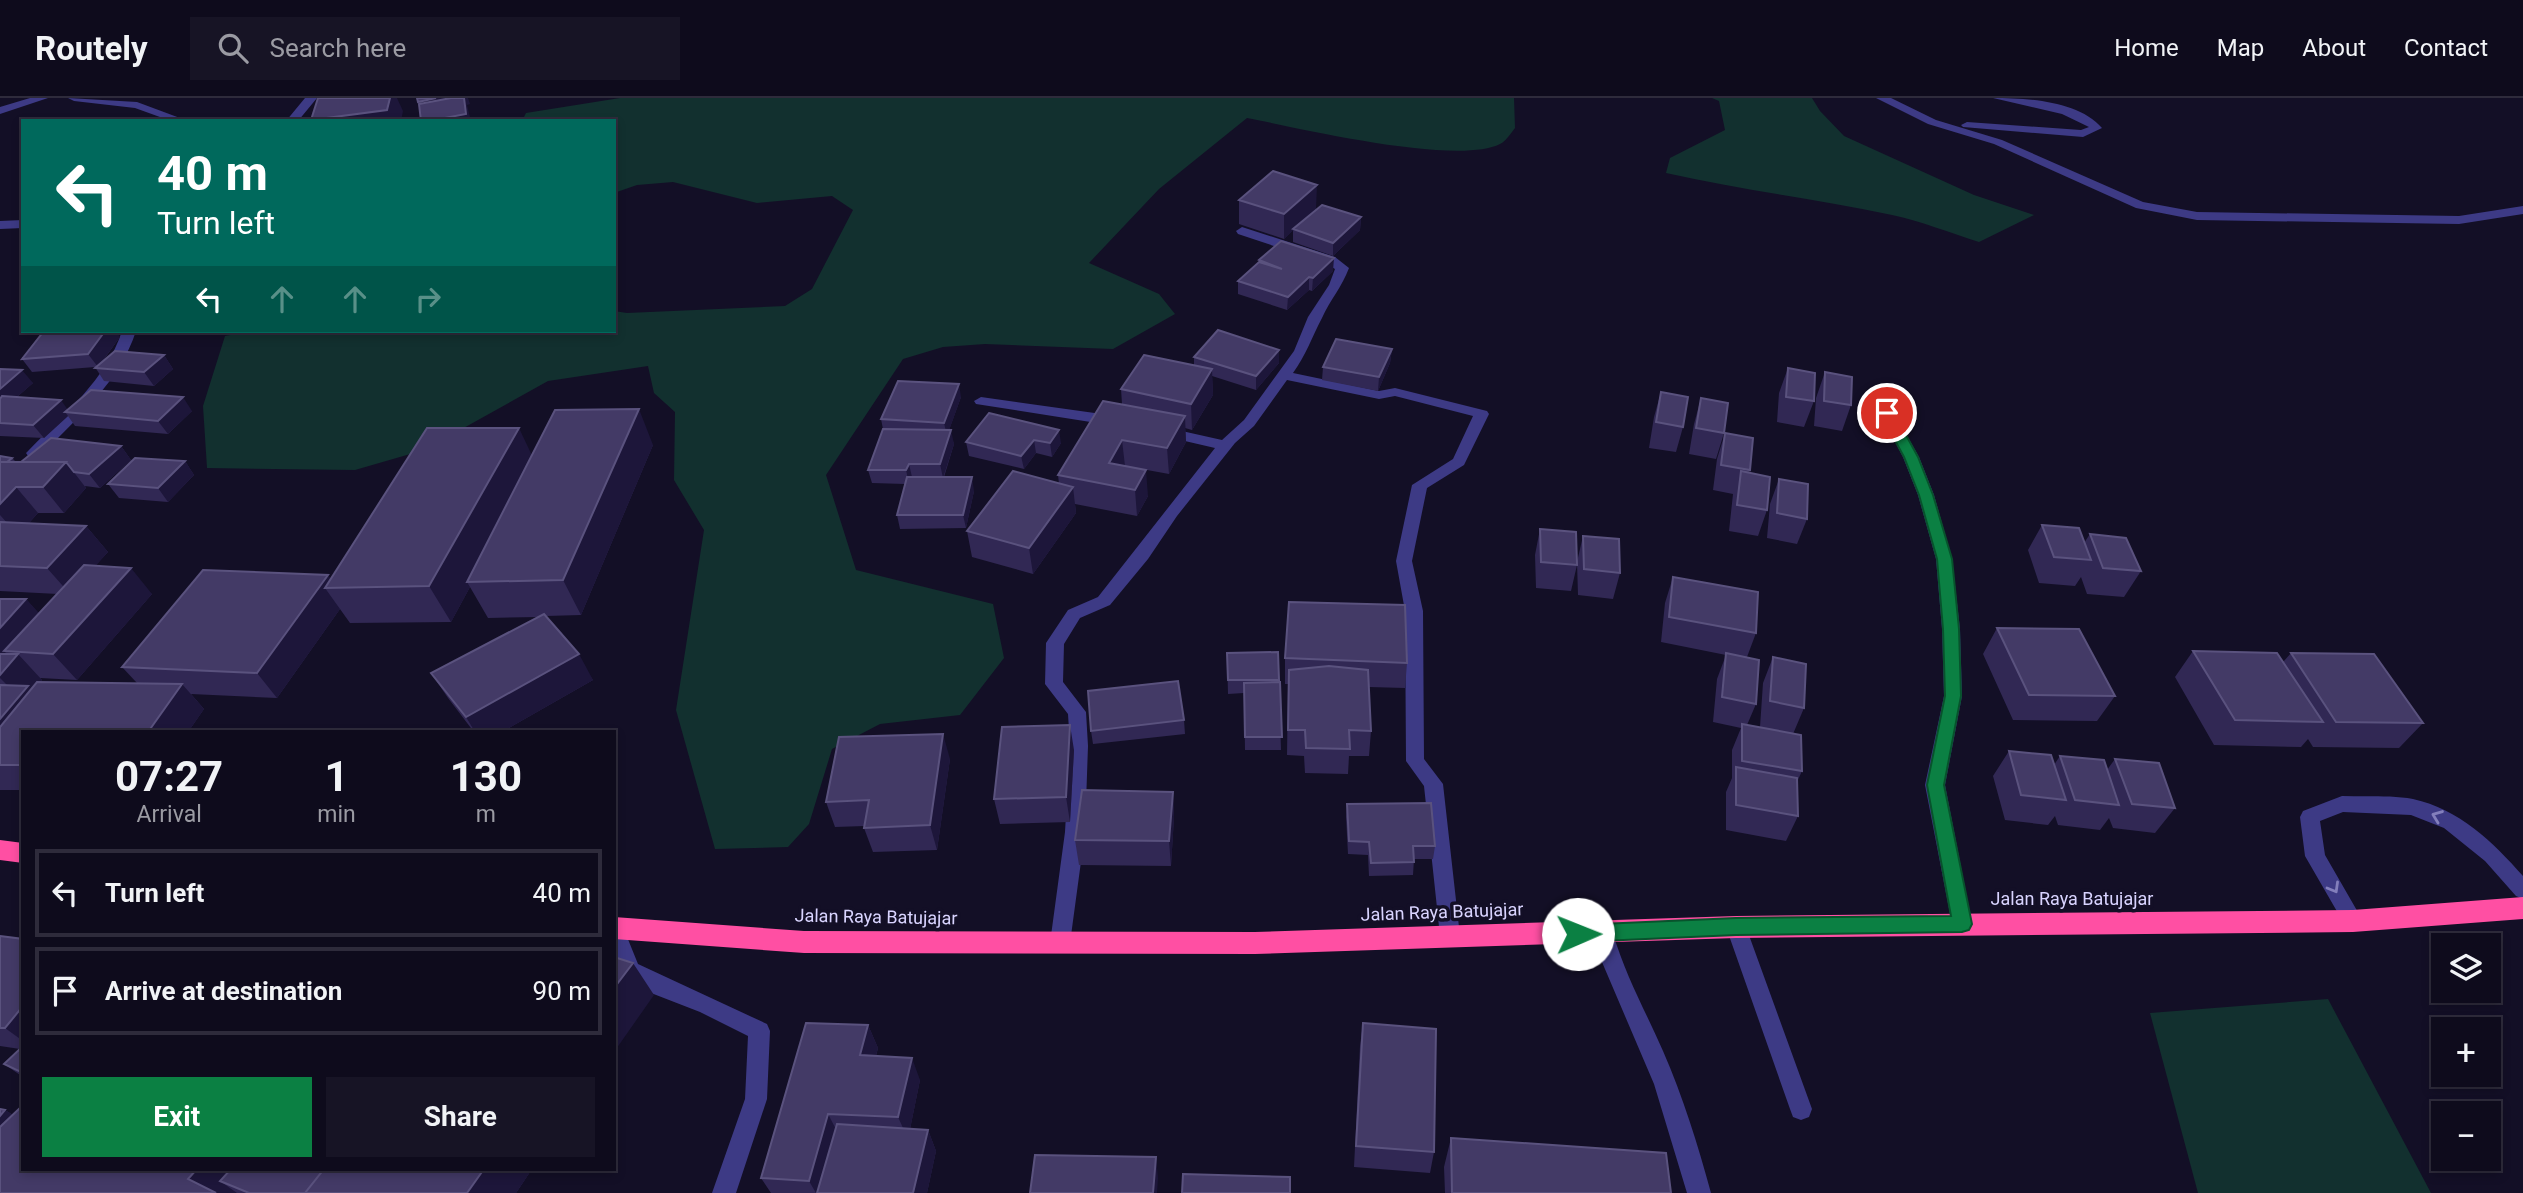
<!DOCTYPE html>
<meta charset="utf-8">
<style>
body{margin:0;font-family:Roboto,sans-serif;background:#171425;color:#f1f3f6;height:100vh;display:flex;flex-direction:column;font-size:26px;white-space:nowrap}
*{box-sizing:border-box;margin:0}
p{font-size:23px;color:#9b9ba3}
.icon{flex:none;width:38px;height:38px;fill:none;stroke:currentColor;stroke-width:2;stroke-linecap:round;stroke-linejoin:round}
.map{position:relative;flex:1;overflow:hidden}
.details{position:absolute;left:21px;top:632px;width:595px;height:441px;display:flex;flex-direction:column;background:#0e0b1c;border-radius:0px;box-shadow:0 4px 10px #0003,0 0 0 2px #2e2b3b}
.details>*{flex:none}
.banner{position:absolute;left:21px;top:21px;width:595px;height:214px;border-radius:0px;box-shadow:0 4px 10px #0003,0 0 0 2px #2e2b3b;background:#00695c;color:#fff;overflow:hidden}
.tools{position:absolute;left:2431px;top:835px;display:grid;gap:14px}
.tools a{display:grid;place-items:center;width:70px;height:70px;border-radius:0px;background:#0e0b1c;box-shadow:0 4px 10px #0003,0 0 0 2px #2e2b3b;font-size:35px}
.pin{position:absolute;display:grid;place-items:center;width:60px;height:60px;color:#fff;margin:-30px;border:4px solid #fff;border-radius:50%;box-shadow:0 2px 7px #0007}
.me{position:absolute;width:77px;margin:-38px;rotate:89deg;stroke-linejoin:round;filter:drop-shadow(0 0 5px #0008)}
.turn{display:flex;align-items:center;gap:24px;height:147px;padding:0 21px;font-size:32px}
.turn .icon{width:91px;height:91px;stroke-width:2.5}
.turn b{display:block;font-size:49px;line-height:60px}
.lanes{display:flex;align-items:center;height:66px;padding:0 21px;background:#0003;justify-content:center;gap:35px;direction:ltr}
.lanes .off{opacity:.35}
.eta{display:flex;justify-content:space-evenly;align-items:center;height:119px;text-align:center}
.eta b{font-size:42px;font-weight:700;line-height:49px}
.cta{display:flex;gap:14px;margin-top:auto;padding:14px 21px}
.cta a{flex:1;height:80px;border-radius:0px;background:#0b8043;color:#fff;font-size:28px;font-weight:700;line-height:80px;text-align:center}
.cta a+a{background:#171425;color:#f1f3f6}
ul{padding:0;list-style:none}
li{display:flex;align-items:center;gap:21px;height:88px;margin:0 14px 10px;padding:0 7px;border:4px solid #2e2b3b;border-radius:0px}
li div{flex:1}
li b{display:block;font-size:26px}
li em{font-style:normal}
header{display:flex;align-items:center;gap:42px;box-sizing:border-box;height:98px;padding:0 35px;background:#0e0b1c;border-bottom:2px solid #2e2b3b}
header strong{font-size:33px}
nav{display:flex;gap:38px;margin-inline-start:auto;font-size:24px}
.search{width:490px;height:63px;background:#171425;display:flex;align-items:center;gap:18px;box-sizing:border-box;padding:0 24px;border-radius:0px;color:#9b9ba3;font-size:26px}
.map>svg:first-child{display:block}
</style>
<header>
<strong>Routely</strong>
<div class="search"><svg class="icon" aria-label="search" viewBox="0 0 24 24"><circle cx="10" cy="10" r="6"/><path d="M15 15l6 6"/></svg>Search here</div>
<nav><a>Home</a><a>Map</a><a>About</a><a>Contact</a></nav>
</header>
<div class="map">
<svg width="2523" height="1095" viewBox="0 0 2523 1095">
<rect width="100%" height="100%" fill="#130f26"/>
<!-- green -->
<path fill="#12302f" d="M620 0H1514L1515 30C1511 35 1506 43 1500 46 1457 68 1299 30 1247 20L1159 91 1089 165 1159 196 1175 216 1113 251 985 246 943 249 903 261 826 377 856 472 993 506 1004 560 960 617 880 626 832 651 809 726 788 749 715 751 676 612 704 432 674 382 675 314 654 295 648 268 548 283 424 352 355 372 207 370 203 308 225 238 252 233H614V213L627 215 785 208 812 191 853 112 832 98 757 105 673 84 637 87 614 95V23H522L526 15Z
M1712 0H1812L1820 13 1844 38 1974 97 2034 117 1979 144C1950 135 1921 123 1892 117 1817 101 1741 92 1666 75L1670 60 1725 32 1719 3Z
M2328 901 2431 1095H2198L2150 915Z"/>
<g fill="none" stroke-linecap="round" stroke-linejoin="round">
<!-- minor -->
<path fill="#3d3a85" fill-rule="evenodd" d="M30 0H48L0 16V9Z
M68 0 137 4 188 23H171L135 10 74 3Z
M305 0H317L298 23H286Z
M1876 0H1891L1936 22 2002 42 2143 104 2197 114 2459 118 2523 108V116L2459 126 2197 122 2136 110 1994 46 1928 26Z
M1993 0C2027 0 2079 3 2102 30L2083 39 1963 29 1961 27 1967 24 2081 32 2089 29 2062 16Z
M23 122V130L0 131V123Z
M1242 129 1335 159 1349 170C1342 189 1330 202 1322 220 1312 239 1306 257 1293 275L1379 293 1395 290 1487 313 1489 316 1464 367 1427 390 1412 463 1423 513 1424 661 1443 686 1460 838 1457 844 1450 847 1443 844 1440 838 1424 688 1406 663 1405 513 1396 463 1412 387 1453 361 1473 318 1395 298 1379 301 1287 282 1254 328 1235 345 1177 418 1148 461 1110 507 1080 520 1064 546 1063 584 1086 614 1088 648 1085 734 1070 845 1067 852 1060 854 1053 852 1050 845 1065 734 1070 648 1068 616 1045 586 1046 545 1068 512 1098 499 1215 350 1159 337 1156 334 1159 331 1164 329 1222 342 1244 322 1294 253 1308 219 1329 187 1335 171 1325 165 1238 136 1236 133Z
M122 233H136C120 283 78 319 42 356L46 362 43 365 6 403 0 404V390L30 361 26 355 29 352C64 316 106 282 122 233Z
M981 299 1116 318 1123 323 1116 328 976 306 974 303Z
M1887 310 1894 315 1919 359 1934 397 1952 461 1960 531 1962 598 1945 687 1972 826 1969 832 1962 835 1955 832 1952 826 1925 687 1944 598 1942 531 1936 461 1918 397 1903 359 1880 315Z
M2342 698C2365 699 2391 697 2413 701 2459 711 2493 744 2523 778V801L2516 798 2485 763 2444 730 2411 717 2343 714 2320 723 2325 757 2363 823 2360 829 2353 832 2346 829 2305 758 2300 719 2303 713Z
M1736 820 1743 823 1746 829 1812 1011 1809 1019 1801 1022 1793 1019 1790 1011 1726 829 1729 823Z
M614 821 621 824 638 866 767 926 770 933 767 1001 736 1095H712L745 1001 748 938 700 914 651 895 622 879 614 858Z
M1603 826 1610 829 1613 835C1625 877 1646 914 1663 953 1683 999 1698 1047 1711 1095H1687L1654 986 1596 850 1593 835 1596 829Z"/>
<!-- highway -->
<path fill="#ff4fa3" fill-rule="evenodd" d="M0 742 23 745V765L0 762Z
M2523 799V821L2353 834 1736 840 1255 856 804 855 614 841V819L804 833 1255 834 1736 818 2353 812Z"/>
</g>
<!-- wall -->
<path fill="#312854" d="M1239 102 1316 111 1302 124 1361 119 1360 132 1333 158 1293 144V132L1284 141 1239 126Z
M1259 162 1333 173 1312 193 1309 192 1287 212 1238 196V183L1259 164Z
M120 239 102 264 164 257 173 271 154 288 104 283 95 269 32 274 22 261Z
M1392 251 1390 265 1378 293 1322 282 1323 269Z
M1194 259 1279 265 1256 292 1212 278 1213 297 1192 332 1185 330 1186 344 1169 376 1125 368 1148 398 1137 418 1075 406 1076 415 1033 476 972 459 967 433 1059 386 1058 377 1122 306 1121 291 1194 268Z
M1788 270 1814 303 1804 329 1777 324 1779 295Z
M0 271 33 285 17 299 68 312 192 313 168 336 75 328 68 318 44 340 0 338Z
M1825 274 1851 307 1842 333 1814 328 1816 300Z
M1661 294 1683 329 1676 354 1649 350 1654 319Z
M961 299 949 332 954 346 944 379 974 393 966 430 900 431 897 417 905 386 872 385 868 372 883 331 881 321Z
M1701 300 1724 335 1716 361 1689 356 1694 326Z
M989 315 1061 345 1052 359 1036 355 1024 371 969 358 966 344Z
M1725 335 1750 372 1749 375 1767 412 1758 438 1729 433 1733 396 1713 392 1717 361Z
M653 347 581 517 546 518 593 582 502 634H474L448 600 431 575 539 519 488 520 470 489 451 524 350 525 340 511 277 600 191 596 204 611 188 634H23V692H0V501H26L39 516 58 496 0 493V358L12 360 16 364H21L121 348 131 362 100 390 85 388 86 390 64 415H38L29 425 86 428 108 454 95 468 152 496 77 582 40 580 42 582 40 584 137 585 122 569 331 481 532 357Z
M185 363 194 377 168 404 119 400 108 386Z
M1779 381 1807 421 1797 446 1767 440 1770 406Z
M2042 427 2084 445 2090 436 2141 473 2124 499 2087 496 2081 479 2075 488 2039 485 2028 452Z
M1540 431 1577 467 1571 493 1536 490 1535 457Z
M1583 438 1620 475 1613 501 1578 497 1577 464Z
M1673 479 1756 535 1747 559 1756 606 1747 627 1802 673 1797 684 1798 718 1786 743 1726 732V694L1732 680V652L1741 630 1713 624 1717 581 1726 557 1661 544 1665 505Z
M1997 530 2115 598 2097 623 2013 622 1983 556Z
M2193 553 2283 564 2291 555 2423 625 2399 650 2313 649 2308 641 2301 649 2214 647 2175 579Z
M1278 554 1281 652H1245L1244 595 1228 596 1227 555Z
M1773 559 1804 610 1793 636 1760 629 1763 585Z
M1285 560 1407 565 1405 590 1369 589 1371 633 1369 658H1349L1348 676 1305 675 1304 658 1287 657 1288 586H1285Z
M1184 622 1185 636 1093 646 1091 633Z
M1074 652 1070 724 1000 726 994 701Z
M2009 653 2054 667 2060 658 2107 672 2115 661 2175 710 2155 735 2113 730 2109 720 2100 732 2058 727 2055 718 2048 727 2005 722 1993 678Z
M950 661 937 752 873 754 864 730 865 728 835 729 826 704Z
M1173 694 1174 719 1171 768 1079 767 1075 742Z
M1347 706 1435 748 1433 761H1414L1413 777 1369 778 1368 757 1348 756 1346 719Z
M0 838 23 841V979L4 966 20 951 0 948Z
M1363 925 1434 1054 1430 1075 1354 1069 1360 948Z
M868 927 878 950 876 958 920 982 910 1031 928 1032 936 1053 927 1095H771L761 1080Z
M5 1012 13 1017 23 1071H532L516 1095H0Z
M1451 1040 1671 1095H1445L1444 1069Z"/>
<!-- shaded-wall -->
<path fill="#1d163a" d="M390 0H397L403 13 401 23H312L311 22Z
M436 0H468L470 6 467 7 471 23H429L424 16 418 4Z
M1317 87 1316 111 1284 141V116Z
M1361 119 1360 132 1333 158V145Z
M1334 160 1333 173 1312 193 1313 180Z
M1309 179V192L1287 212 1288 199Z
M105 233H116L120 239 98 269 88 256Z
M1392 251 1390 265 1378 293 1379 279Z
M1279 252V265L1256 292V278Z
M164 257 173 271 154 288 144 274Z
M1212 271 1213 297 1192 332 1191 306Z
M22 272 33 285 2 312 0 310V291Z
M959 286 961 299 947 338 944 325Z
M183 299 192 313 168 336 158 323Z
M61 302 70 315 65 314 68 318 44 340 33 327Z
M639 311 653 347 581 517 563 482Z
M1185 318 1186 344 1169 376 1167 350Z
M519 330 536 366 467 484 470 489 451 524 429 488Z
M951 332 954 346 943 380 940 366Z
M1059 332 1061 345 1052 359 1050 345Z
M1034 342 1036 355 1024 371 1021 358Z
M1122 342 1125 368 1113 388 1109 365Z
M121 348 131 362 100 390 89 376Z
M185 363 194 377 168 404 158 390Z
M66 364 86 390 64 415 43 389Z
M909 366 912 379 909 386 906 372Z
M1146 372 1148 398 1137 418 1135 392Z
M972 379 974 393 966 430 963 417Z
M16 389 38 415 18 437 0 417V406Z
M1073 389 1076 415 1033 476 1029 450Z
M86 428 108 454 70 496 47 470Z
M131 470 152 496 77 582 53 556Z
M328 477 337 489 325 490 340 511 277 600 257 575Z
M26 501 50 527 4 553 13 562 18 556 42 582 33 593 0 667V621L19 599 0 580V530Z
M579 556 593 582 502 634H475L466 619Z
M182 586 204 611 188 634H148Z
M1070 627 1074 652 1070 724 1066 699Z
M943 636 950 661 937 752 930 727Z
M1173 694 1174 719 1171 768 1169 743Z
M633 865 654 897 614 954V890Z
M23 908V943L5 930Z
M868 927 878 950 870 980 860 957Z
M912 960 920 982 908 1041 898 1019Z
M5 1012 23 1023 0 1082V1018Z
M828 1016 839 1037 823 1095H816L809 1083Z
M928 1032 936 1053 927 1095H913Z
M1156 1059 1158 1080 1157 1095H1153Z
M197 1071H262L220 1083 237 1095H207L188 1081Z
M484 1071H532L516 1095H467Z"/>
<!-- building -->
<path fill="#433a66" stroke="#5a527e" stroke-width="2" d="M318 0H390L387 12 311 22Z
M417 0H436L418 4Z
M451 0H464L466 16 429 23H421L419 6Z
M1273 73 1317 87 1284 116 1239 102Z
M1322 107 1361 119 1333 145 1293 131Z
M1281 143 1334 160 1313 180 1309 179 1288 199 1238 183 1259 164 1282 171 1259 162Z
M1218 232 1279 252 1256 278 1194 259Z
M44 233H105L88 256 22 261Z
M1336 241 1392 251 1379 279 1323 269Z
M115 253 164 257 144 274 95 270Z
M1144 257 1212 271 1191 306 1121 291Z
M1788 270 1815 275 1814 303 1786 299Z
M0 271 22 272 0 291Z
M1825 274 1852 279 1851 307 1824 303Z
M898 283 959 286 944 325 881 321Z
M91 292 183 299 158 323 65 314Z
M1661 294 1688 299 1683 329 1656 324Z
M2 298 61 302 33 327 0 325V301Z
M1701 300 1728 305 1724 335 1696 330Z
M1103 303 1185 318 1167 350 1122 342 1109 365 1146 372 1135 392 1058 377Z
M639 311 563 482 467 484 555 312Z
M989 315 1059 332 1050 345 1034 342 1021 358 966 344Z
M427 330H519L429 488 325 490Z
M883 331 951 332 940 366H909L906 372H868Z
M1725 335 1753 340 1750 372 1721 367Z
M51 340 121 348 89 376 74 374 66 364H21Z
M0 358 12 360 7 364H0Z
M135 360 185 363 158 390 108 386Z
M0 364H66L43 389H16L0 406Z
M1013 373 1073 389 1029 450 967 433Z
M1741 373 1770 379 1767 412 1737 407Z
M907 379H972L963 417H897Z
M1779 381 1808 386 1807 421 1777 415Z
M0 424 86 428 47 470 0 468Z
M2042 427 2079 430 2091 462 2054 459Z
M1540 431 1576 434 1577 467 1541 464Z
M2090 436 2126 440 2141 473 2103 470Z
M1583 438 1619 441 1620 475 1584 471Z
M84 467 131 470 53 556 4 553Z
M203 472 328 477 257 575 122 569Z
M1673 479 1758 494 1756 535 1669 519Z
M0 501H26L0 530Z
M1289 504 1405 507 1407 565 1285 560Z
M544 516 579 556 466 619 431 575Z
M1997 530 2079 531 2115 598 2029 597Z
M2193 553 2277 555 2323 624 2235 622Z
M1278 554 1279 582H1228L1227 555Z
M1726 555 1759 562 1756 606 1722 599Z
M2291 555 2374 556 2423 625 2336 624Z
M0 556H18L0 577Z
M1773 559 1806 566 1804 610 1770 603Z
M1329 568 1368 572 1371 633 1349 632 1350 651 1306 650 1305 632H1288L1289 572Z
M1178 583 1184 622 1091 633 1088 593Z
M37 584 182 586 148 634H23V667H0V629Z
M1280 584 1282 639H1245L1244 585Z
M0 587 28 588 0 621Z
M1742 626 1801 637 1802 673 1742 663Z
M1070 627 1066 699 994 701 1002 629Z
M943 636 930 727 864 730 869 702 826 704 839 639Z
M2009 653 2051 657 2066 702 2021 697Z
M2060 658 2104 662 2119 707 2075 702Z
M2115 661 2159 665 2175 710 2132 706Z
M1736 669 1797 680 1798 718 1736 707Z
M1082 692 1173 694 1169 743 1075 742Z
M1431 705 1435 748H1413L1414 764 1371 765 1369 744 1349 743 1347 706Z
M0 838 23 841V908L5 930H0Z
M614 859 633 865 614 890Z
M806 925 868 927 860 957 912 960 898 1019 828 1016 809 1083 761 1080Z
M1363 925 1436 931 1434 1054 1356 1048Z
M23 948V975L4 966Z
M23 1007V1071H197L188 1081 216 1095H0V1029Z
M0 1011 5 1012 0 1018Z
M837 1026 928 1032 913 1095H817Z
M1451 1040 1666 1055 1671 1095H1452Z
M1035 1057 1156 1059 1153 1095H1030Z
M231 1071H324L305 1095H249L220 1083Z
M324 1071H484L467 1095H305Z
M1183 1076 1290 1079V1095H1182Z"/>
<!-- one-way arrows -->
<defs><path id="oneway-chevron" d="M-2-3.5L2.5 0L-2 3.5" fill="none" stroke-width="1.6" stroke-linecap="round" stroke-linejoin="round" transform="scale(1.75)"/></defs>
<g stroke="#837fbc">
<use href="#oneway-chevron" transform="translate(2437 718) rotate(-159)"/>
<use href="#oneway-chevron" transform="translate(2334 790) rotate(60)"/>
</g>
<!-- route -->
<path fill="#0b8043" stroke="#07532c" stroke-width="2" d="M1887 311 1894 315 1918 359 1933 397 1952 461 1959 531 1961 598 1944 687 1972 826 1969 832 1962 834 1736 837 1578 844 1571 841 1568 836 1571 830 1578 827 1736 820 1951 818 1927 687 1945 598 1943 531 1937 461 1919 397 1904 359 1880 315Z"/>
<g text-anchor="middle" stroke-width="7" stroke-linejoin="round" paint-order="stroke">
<!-- street labels -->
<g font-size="18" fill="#d9d4ff" stroke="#130f26">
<text x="2072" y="807">Jalan Raya Batujajar</text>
<text transform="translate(1442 814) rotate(-2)" y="6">Jalan Raya Batujajar</text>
<text transform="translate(876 819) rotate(1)" y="6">Jalan Raya Batujajar</text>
</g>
</g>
</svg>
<div class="tools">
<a><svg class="icon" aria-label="layers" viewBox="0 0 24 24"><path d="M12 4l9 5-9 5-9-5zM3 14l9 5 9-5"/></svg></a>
<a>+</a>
<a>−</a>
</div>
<div class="pin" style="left:1887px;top:315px;background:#d93025"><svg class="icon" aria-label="arrive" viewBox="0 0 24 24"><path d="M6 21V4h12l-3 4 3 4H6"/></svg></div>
<svg class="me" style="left:1578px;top:836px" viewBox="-20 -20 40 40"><circle r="19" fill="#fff"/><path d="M0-13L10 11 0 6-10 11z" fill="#0b8043"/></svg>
<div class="banner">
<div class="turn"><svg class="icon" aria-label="left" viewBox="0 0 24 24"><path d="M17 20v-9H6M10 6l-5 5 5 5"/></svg><div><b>40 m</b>Turn left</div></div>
<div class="lanes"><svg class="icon" aria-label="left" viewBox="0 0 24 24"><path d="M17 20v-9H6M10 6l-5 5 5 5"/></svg><svg class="icon off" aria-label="ahead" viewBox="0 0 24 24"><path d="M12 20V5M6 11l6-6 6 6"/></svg><svg class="icon off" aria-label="ahead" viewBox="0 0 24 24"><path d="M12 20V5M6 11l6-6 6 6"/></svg><svg class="icon off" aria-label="right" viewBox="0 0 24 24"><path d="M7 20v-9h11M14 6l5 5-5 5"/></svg></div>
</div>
<section class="details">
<div class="eta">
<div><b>07:27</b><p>Arrival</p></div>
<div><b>1</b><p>min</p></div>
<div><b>130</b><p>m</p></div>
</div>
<ul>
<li><svg class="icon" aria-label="left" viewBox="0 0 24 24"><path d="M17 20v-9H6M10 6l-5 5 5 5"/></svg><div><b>Turn left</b></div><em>40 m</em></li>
<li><svg class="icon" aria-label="arrive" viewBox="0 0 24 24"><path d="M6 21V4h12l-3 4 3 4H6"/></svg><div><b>Arrive at destination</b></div><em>90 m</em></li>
</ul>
<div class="cta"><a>Exit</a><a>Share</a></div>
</section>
</div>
